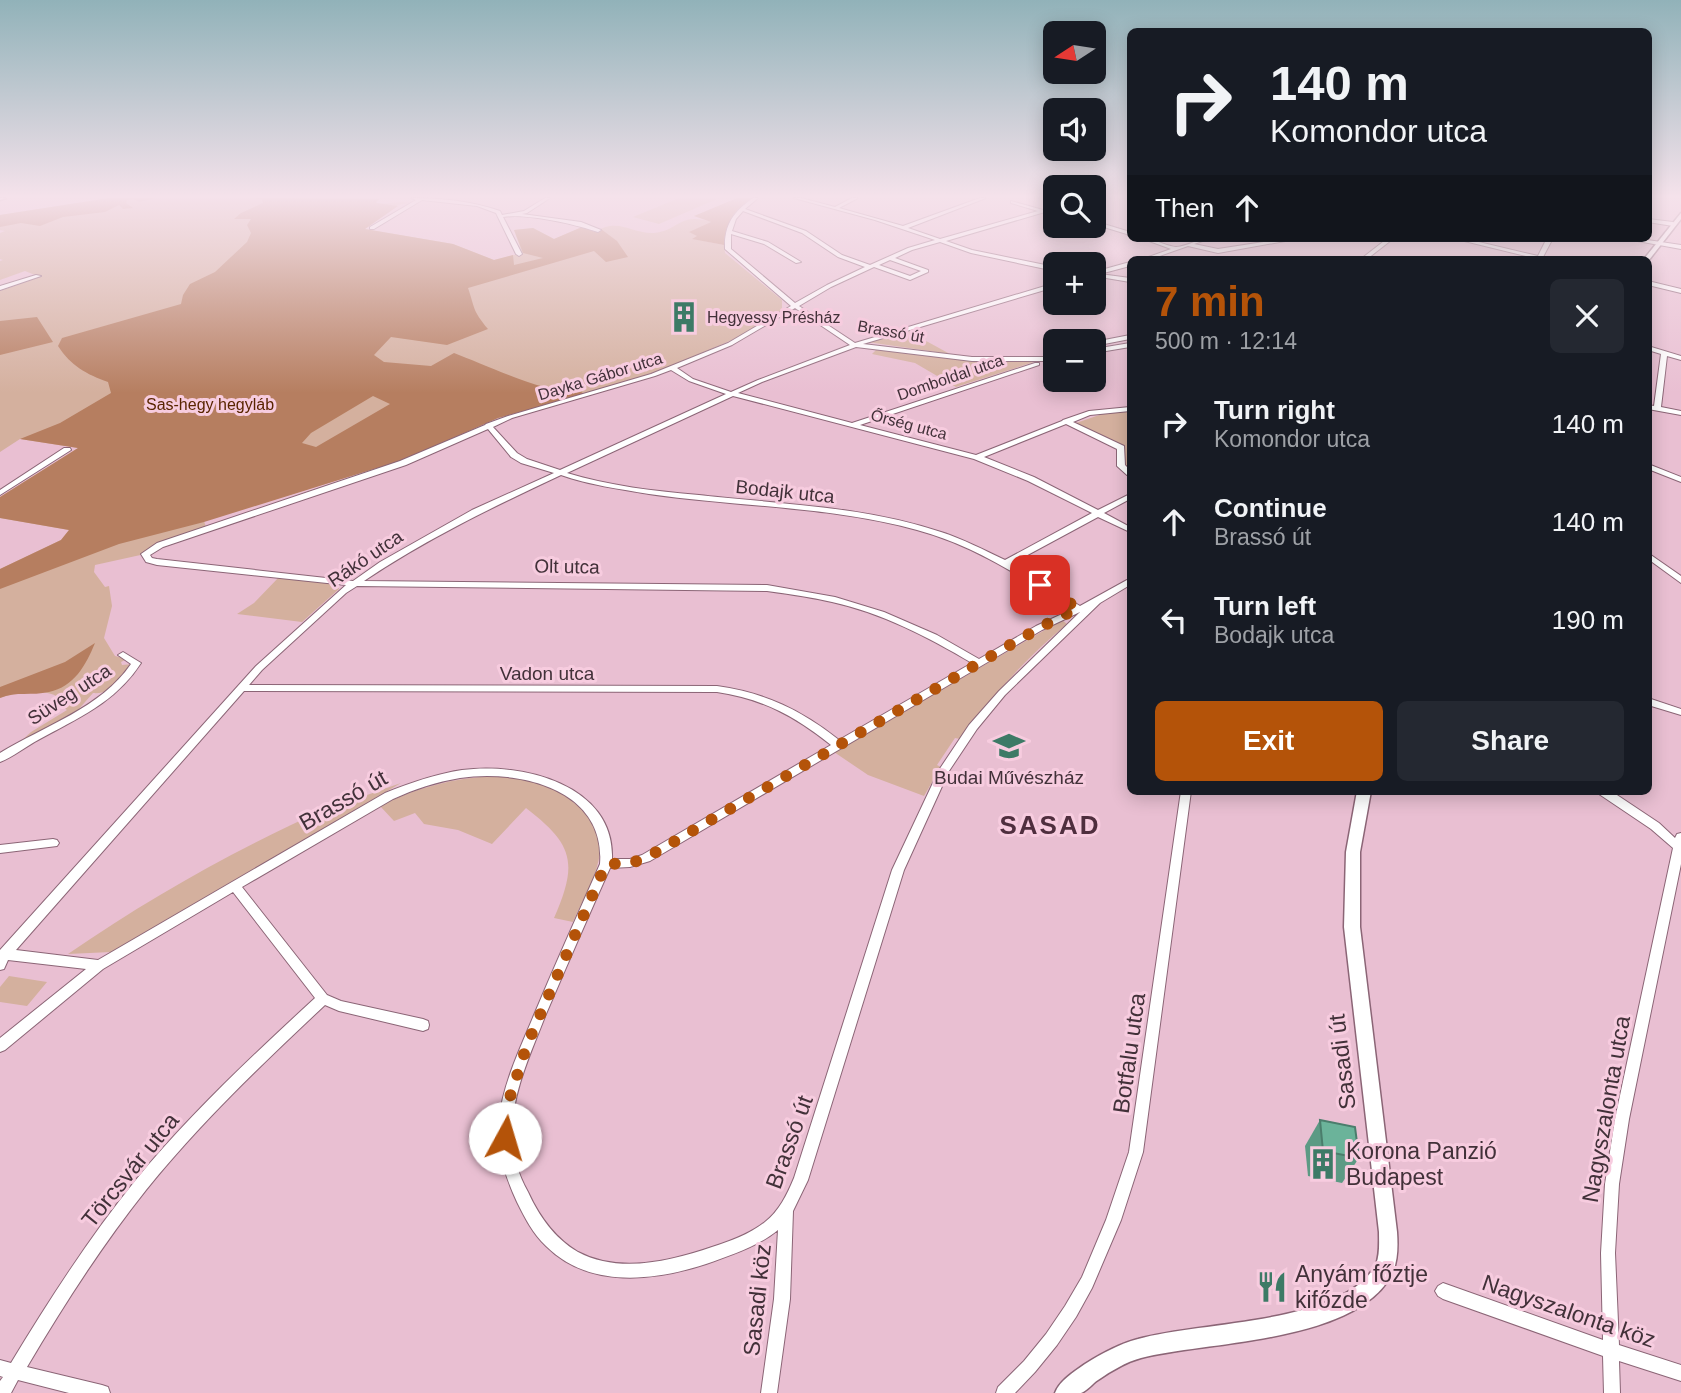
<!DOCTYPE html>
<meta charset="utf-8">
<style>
body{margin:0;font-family:Arial,sans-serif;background:#242831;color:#f1f3f6;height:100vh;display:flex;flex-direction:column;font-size:26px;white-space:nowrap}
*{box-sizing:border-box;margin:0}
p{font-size:23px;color:#9ea1a6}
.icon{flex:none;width:38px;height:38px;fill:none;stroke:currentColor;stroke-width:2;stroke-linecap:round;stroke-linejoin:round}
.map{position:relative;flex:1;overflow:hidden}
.drawer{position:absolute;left:1127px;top:256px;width:525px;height:539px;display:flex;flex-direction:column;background:#171b24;border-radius:10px;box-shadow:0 4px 18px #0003}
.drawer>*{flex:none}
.top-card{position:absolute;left:1127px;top:28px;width:525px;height:214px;border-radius:10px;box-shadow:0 4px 18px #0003;background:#171b24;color:#f1f3f6;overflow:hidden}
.needle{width:46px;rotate:258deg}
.fabs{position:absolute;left:1043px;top:21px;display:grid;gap:14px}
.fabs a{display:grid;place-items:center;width:63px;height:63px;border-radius:10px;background:#171b24;box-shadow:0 4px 18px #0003;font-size:35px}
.pin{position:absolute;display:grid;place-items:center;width:60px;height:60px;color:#fff;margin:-30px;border-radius:14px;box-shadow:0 4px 10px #0006}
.me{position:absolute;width:77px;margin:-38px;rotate:6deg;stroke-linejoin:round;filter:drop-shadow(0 0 5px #0008)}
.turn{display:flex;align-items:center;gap:24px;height:147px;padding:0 28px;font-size:32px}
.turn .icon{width:91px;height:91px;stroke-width:2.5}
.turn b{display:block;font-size:49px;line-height:60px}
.then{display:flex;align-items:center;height:66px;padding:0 28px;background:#0003;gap:14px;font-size:26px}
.round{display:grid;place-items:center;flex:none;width:74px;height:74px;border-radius:10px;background:#242831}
.headline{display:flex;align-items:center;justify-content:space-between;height:119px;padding:0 28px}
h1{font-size:42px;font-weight:700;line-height:52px;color:#b45309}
.button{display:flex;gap:14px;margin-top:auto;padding:14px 28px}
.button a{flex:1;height:80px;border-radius:10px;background:#b45309;color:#fff;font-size:28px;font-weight:700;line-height:80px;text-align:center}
.button a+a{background:#242831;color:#f1f3f6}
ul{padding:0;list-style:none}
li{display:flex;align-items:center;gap:21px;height:98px;padding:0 28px}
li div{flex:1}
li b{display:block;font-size:26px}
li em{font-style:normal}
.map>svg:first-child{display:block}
</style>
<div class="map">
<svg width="1681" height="1393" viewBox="0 0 1681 1393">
<rect width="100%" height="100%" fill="#e9bfd2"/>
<!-- green -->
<path fill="#d4b09e" d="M109 198H373L379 199 376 203C389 205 398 200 410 203L398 205 365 229 453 244 494 260 522 253 514 230 533 228 554 239 582 227 595 232C619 217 631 234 654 233 680 231 677 212 712 222L690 232 698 236 694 239 724 245 725 253 782 300V312L741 336 675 365 611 387 498 418 388 467 377 468 204 521 206 527 145 554 95 565 94 572 105 587 109 586 112 606 104 638 115 656 127 659 121 662 122 665 133 664C123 677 112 695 93 693L78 710 19 743 31 732 67 710 58 703V697C44 688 15 692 0 698V569L61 540 69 530 0 518V497L78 448 20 439 0 452V291L40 277 25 271 0 280V261L3 260 0 259V233L5 231 0 230V215Z
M679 198 717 199 659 224 633 217Z
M906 330 950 354 867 342Z
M876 350 948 358 1034 362 956 387 915 363 872 354Z
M1130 410V471L1125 465 1124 448 1076 423 1111 411Z
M280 576 335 583 339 585V589L302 622 237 614 254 603Z
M1062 620 1067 624C1027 657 991 697 960 739L955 738 937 765 941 767 924 796 868 775 834 752Z
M495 776C507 777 520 778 533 781 561 788 602 817 600 851 598 875 583 899 573 922L554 918C578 863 574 845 526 808L492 844 458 830 424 824 415 813 394 821 380 806C417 787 454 778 495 776Z
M401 783 111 952 68 954C139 905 213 862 291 825 326 808 365 796 401 783Z
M9 976 47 982 27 1006 0 1002V987Z"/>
<!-- forest -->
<path fill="#b67e60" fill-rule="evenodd" d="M109 198H155L140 202 133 199 127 200 126 203 133 208 123 209 119 205 105 212 63 217 40 226 21 223 0 227V215Z
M248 198 379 199 376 203 398 206 365 229 453 244 494 260 513 255 514 265 543 258 523 253 514 230 533 228 554 239 582 227 595 232 601 229 617 241 628 257 606 262 594 251 468 288C475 308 472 310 488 329L447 345 391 337 374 355 384 362 431 366 454 353C486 365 550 396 581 392L585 394 498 418 388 467 377 468 204 522 119 544 0 589V569L61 540 69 530 0 518V497L78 448 20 439 60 423 111 393 108 382C86 374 71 366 58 346L62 338 181 304 183 295 190 284 215 272 247 242 251 233 247 225 251 219H234L241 213 263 203 262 199ZM373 396 390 404 316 447 302 443 311 433Z
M737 198H752C734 210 725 223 724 245L692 239 697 236 689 232 711 222 694 216Z
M37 317 53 342 0 355V321Z
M95 643C86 665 74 687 49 692 32 696 16 691 0 698V687L65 662Z"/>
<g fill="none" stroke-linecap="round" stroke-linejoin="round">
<defs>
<path id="minor" d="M411 198C441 198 471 201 500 211L502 215 524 211 545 198H550L527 213 522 214 581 222 601 230 598 232C575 224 526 213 503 217L522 254 519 256 516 254 496 213 477 206 422 200 374 229H370V227L416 200Z
M753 198H758L745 209 806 231 842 255 870 265 908 248 935 240 875 220 794 198H801L835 207 852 198H858L839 208 903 226 980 198H986L908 228 940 239 1038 211 1011 203V201L1043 210 1055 207V209L946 241 972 250 1055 267V271L971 253 940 242 912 250 895 258 928 270V272L910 280 874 267 831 287 799 306 855 343 1055 283V287L863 344 972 357H1055V361H972L856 347 762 382 738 393 852 423 1035 363H1039V365L860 425 976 455 1062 421 1063 420 1089 411 1130 407V411L1090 415 1073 422 1124 446 1125 465 1130 470V475H1127L1117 466V449L1066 424 984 457 1034 477 1098 510 1130 494V499L1104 513 1130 527V532L1098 517 1011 564 1080 606 1127 580H1130V585L1100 603 1005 695 977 729 949 771 904 870 808 1180 793 1211 790 1299 777 1393H761L774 1299 778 1230C757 1247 731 1255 706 1264 654 1281 589 1289 546 1246 533 1234 525 1218 517 1202 505 1176 496 1149 499 1120 503 1083 520 1049 534 1015 555 964 578 914 600 864 606 789 519 769 460 778 436 782 415 789 393 799L242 887 327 995 341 1001 423 1019 428 1021 429 1025 428 1029 423 1031 339 1011 325 1005C262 1064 200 1123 146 1190 102 1245 63 1306 27 1367L102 1385 108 1387 110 1393H69L18 1380 11 1393H0V1381L3 1377 0 1376V1360L11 1363C49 1300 89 1238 135 1181 189 1115 252 1056 315 998L233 892 103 969 5 1050 0 1052V1038L86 969 8 960 4 969 0 970V950L256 666 346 585 157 565 146 562 141 554 157 543 400 461 485 425 486 424 508 416 651 374 728 343 791 306 725 249C724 225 733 212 753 198ZM743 211 802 233 838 257 865 267 827 285 795 303 731 249V234L764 244 796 263 801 262 768 242 732 231 736 219ZM890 260 921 271 910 276 879 265ZM795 308 850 345 758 380 731 392 693 379 677 368 732 345ZM671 370 689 381 726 394 560 470 527 459 517 453 493 427 512 418 655 376ZM733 396 974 459 1028 481 1092 513 1005 560C984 550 963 539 941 532 864 506 779 504 699 495 655 491 609 486 567 473ZM488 429 511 457 521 463 554 473 472 510 380 562 353 581 157 559 152 558 150 555 163 547 406 465ZM561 475C589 485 620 489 649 494 738 507 830 506 917 530 974 545 1023 578 1073 609L1036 626 979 659 937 635 884 612 835 597 767 585 364 581C426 539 493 507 561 475ZM357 586 767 591C789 594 810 597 832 602 882 613 928 637 972 663L839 740C801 710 766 693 717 686L249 685 262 670 346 593ZM1080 612 999 691 969 725 939 770 892 870 794 1178C787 1195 779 1211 765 1222 750 1234 731 1241 712 1247 671 1261 619 1274 578 1252 554 1238 539 1216 528 1192 519 1176 512 1155 512 1136 511 1094 531 1053 546 1014 567 965 588 917 610 868L630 867 650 861 1042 630ZM244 691 717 692C763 699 795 716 831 745L642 855 630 859H612C615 784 521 762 462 770 435 774 410 783 385 793L98 960 16 950Z
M1648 219 1673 222 1676 224 1673 226 1648 222Z
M1094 221 1130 232V235L1094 224Z
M1141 238C1154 238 1165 246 1176 247 1187 247 1198 238 1211 238L1194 244 1218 249 1289 238H1302L1218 253 1188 246 1151 259H1143L1171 249Z
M1388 238H1394L1367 259H1361Z
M1452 238H1462L1538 256 1547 238H1553L1543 257 1548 259H1538Z
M1621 238H1634L1681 245V249Z
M1130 262V266L1100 274 1130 278V282L1094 276V272Z
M36 275 41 276 0 290V286Z
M1648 281 1681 289V293L1648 285Z
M1130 335V339L1094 346V342Z
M1130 343V347L1094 353V349Z
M1648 346 1681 356V360L1667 356 1661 407 1681 411V415L1648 409V405L1654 406 1661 354 1648 350Z
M64 448H70L71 450 0 495V490Z
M1648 464 1681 477V482L1648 469Z
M1648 553 1681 576V583L1648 559Z
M123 652 141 663C115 703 78 718 38 740 25 747 13 757 0 762V753C44 726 101 708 131 664L118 655Z
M1648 698 1681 709V715L1648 705Z
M1181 791H1191L1143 1152 1121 1220 1092 1288 1076 1317 1057 1345 1035 1372 1015 1393H996L998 1387 1024 1361 1046 1334 1065 1306 1082 1277 1106 1220 1129 1152Z
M1598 791H1611L1659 823 1675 838 1677 834 1681 833V864L1629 1119 1619 1184 1615 1253 1619 1345 1681 1365V1381L1619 1361 1620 1393H1604L1603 1356 1443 1299 1438 1296 1435 1291 1438 1286 1443 1283 1603 1340 1601 1253 1605 1184 1615 1119 1673 848 1651 829 1599 794Z
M53 839 57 840 59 843 57 846 0 853V845Z"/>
<path id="tertiary" d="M0 198H6L0 200Z
M1681 213V219L1649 260 1644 259Z
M1357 791H1371L1360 852V927L1397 1232C1398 1246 1398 1261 1392 1274 1356 1343 1209 1341 1141 1358 1126 1362 1111 1371 1098 1380 1093 1383 1087 1391 1081 1393 1074 1393 1062 1393 1055 1393 1060 1380 1074 1372 1085 1364 1101 1354 1119 1344 1138 1339 1199 1321 1345 1325 1376 1264 1380 1255 1379 1242 1379 1232L1344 927 1346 852Z"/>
</defs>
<!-- minor casing -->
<use href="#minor" stroke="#8b6576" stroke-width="2"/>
<!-- tertiary casing -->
<use href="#tertiary" stroke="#8b6576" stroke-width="3"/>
<!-- minor -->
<use href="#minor" fill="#fff" fill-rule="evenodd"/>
<!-- tertiary -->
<use href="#tertiary" fill="#fff" fill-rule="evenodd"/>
</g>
<!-- wall -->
<path fill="#5c9a84" d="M1320 1120 1359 1158 1342 1183 1308 1176 1305 1146Z"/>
<!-- building -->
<path fill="#6bb39a" stroke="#4b7d6c" stroke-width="2" d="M1320 1120 1355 1127 1359 1158 1323 1151Z"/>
<!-- sky -->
<linearGradient id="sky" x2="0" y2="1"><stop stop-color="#91b2b9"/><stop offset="0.5" stop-color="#f5e2eb"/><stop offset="1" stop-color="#f5e2eb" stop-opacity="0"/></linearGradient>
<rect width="1681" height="393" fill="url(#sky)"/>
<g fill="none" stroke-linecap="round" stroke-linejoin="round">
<!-- route -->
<path stroke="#b45309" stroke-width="12" stroke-dasharray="0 21.6" d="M505 1138 509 1100 527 1045 606 864 631 863 646 858 1039 628 1078 608 1040 585"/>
</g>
<!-- icons -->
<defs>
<symbol id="building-bare" viewBox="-9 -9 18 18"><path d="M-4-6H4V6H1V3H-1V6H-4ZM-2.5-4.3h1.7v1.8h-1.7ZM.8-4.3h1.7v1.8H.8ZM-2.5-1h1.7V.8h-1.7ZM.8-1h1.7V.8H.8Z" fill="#3d7a66" stroke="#f7ccdf" stroke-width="2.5" paint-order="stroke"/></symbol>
<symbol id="school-bare" viewBox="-9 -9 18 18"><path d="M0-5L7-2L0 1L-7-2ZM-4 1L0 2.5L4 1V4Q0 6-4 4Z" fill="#3d7a66" stroke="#f7ccdf" stroke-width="2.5" paint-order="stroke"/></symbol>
<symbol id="restaurant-bare" viewBox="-9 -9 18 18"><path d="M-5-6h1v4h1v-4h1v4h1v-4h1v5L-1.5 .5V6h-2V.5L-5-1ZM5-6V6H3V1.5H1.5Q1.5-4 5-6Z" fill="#3d7a66" stroke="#f7ccdf" stroke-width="2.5" paint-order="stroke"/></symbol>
</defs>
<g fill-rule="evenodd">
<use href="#building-bare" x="662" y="295" width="44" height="44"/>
<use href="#school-bare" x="987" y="724" width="44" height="44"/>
<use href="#building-bare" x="1301" y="1142" width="44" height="44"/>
<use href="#restaurant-bare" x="1250" y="1265" width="44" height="44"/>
</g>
<g text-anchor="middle" stroke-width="6" stroke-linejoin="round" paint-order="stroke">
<!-- far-poi labels -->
<g font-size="16" fill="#423139" stroke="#f7ccdf" text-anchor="start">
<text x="707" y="323">Hegyessy Présház</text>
</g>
<!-- far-street labels -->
<g font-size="16" fill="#423139" stroke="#f7ccdf">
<text transform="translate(891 331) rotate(10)" y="6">Brassó út</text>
<text transform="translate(600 376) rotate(-17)" y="6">Dayka Gábor utca</text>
<text transform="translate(950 377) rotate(-19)" y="6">Domboldal utca</text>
<text transform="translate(909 424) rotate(15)" y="6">Őrség utca</text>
</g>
<!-- far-park labels -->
<g font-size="16" fill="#592500" stroke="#f7ccdf">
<text x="210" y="410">Sas-hegy hegyláb</text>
</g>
<!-- street labels -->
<g font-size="19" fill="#423139" stroke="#f7ccdf">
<text transform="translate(785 491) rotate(6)" y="7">Bodajk utca</text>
<text transform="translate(365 558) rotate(-34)" y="7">Rákó utca</text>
<text transform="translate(567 566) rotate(1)" y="7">Olt utca</text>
<text x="547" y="680">Vadon utca</text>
<text transform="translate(69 694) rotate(-33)" y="7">Süveg utca</text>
</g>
<!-- poi labels -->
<g font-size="19" fill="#423139" stroke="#f7ccdf">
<text x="1009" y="784">Budai Művészház</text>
</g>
<!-- near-street labels -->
<g font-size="23" fill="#423139" stroke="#f7ccdf">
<text transform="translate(343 800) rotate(-30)" y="8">Brassó út</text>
<text transform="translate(1129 1053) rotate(-82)" y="8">Botfalu utca</text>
<text transform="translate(1342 1062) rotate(-97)" y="8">Sasadi út</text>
<text transform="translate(1606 1109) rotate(-80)" y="8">Nagyszalonta utca</text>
<text transform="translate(789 1142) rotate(-70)" y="8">Brassó út</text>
<text transform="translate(130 1170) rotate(-51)" y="8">Törcsvár utca</text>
<text transform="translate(757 1300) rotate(-84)" y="8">Sasadi köz</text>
<text transform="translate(1569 1311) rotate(19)" y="8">Nagyszalonta köz</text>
</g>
<!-- near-poi labels -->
<g font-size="23" fill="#423139" stroke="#f7ccdf" text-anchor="start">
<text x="1346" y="1159">Korona Panzió<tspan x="1346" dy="26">Budapest</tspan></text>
<text x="1295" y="1282">Anyám főztje<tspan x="1295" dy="26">kifőzde</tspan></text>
</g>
<!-- district labels -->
<g font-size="26" font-weight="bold" letter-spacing="2" fill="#4f2e3e" stroke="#f7ccdf">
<text x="1050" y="834">SASAD</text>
</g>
</g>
</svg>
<div class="fabs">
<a><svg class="needle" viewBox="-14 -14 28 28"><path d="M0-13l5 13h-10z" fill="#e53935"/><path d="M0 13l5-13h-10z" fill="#9ea1a6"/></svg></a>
<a><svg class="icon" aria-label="sound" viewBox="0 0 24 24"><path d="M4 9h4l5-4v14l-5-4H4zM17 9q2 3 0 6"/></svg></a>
<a><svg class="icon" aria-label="search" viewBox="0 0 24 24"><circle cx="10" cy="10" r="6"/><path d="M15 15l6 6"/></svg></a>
<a>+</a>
<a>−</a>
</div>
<div class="pin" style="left:1040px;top:585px;background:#d93025"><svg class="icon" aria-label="arrive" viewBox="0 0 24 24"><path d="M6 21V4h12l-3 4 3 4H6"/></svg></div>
<svg class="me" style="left:505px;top:1138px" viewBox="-20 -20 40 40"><circle r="19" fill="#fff"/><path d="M0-13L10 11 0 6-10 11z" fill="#b45309"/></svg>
<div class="top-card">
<div class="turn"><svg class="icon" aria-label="right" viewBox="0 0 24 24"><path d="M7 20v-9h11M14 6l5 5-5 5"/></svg><div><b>140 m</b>Komondor utca</div></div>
<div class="then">Then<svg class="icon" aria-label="ahead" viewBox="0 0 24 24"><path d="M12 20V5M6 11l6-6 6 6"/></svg></div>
</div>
<section class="drawer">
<div class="headline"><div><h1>7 min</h1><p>500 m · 12:14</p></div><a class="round"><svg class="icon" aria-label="close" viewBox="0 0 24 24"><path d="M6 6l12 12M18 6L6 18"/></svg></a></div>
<ul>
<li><svg class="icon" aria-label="right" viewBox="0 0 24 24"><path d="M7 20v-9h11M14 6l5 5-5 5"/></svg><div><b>Turn right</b><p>Komondor utca</p></div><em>140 m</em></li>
<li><svg class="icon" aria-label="ahead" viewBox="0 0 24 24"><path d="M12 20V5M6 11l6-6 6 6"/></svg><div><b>Continue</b><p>Brassó út</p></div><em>140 m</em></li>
<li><svg class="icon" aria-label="left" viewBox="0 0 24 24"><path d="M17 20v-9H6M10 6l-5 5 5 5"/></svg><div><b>Turn left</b><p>Bodajk utca</p></div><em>190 m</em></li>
</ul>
<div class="button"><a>Exit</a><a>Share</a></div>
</section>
</div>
